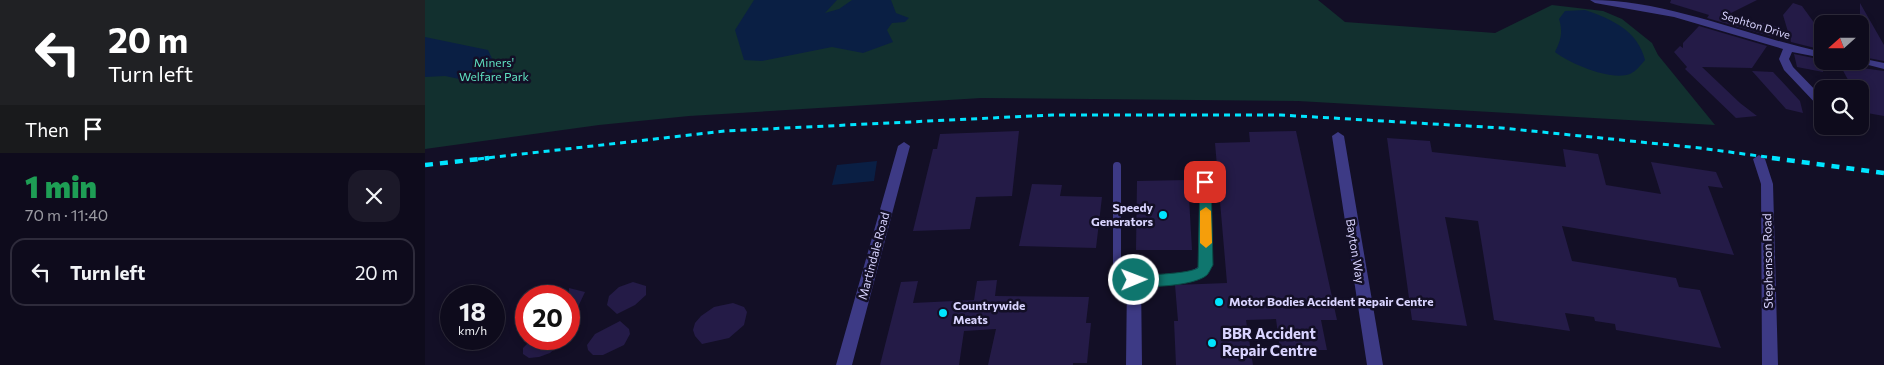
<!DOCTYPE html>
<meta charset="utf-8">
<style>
body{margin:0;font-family:Commissioner,sans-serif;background:#1c1929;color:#f1f3f6;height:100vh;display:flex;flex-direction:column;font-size:19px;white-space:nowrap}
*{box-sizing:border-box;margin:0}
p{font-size:16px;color:#9b9ba3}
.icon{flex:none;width:28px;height:28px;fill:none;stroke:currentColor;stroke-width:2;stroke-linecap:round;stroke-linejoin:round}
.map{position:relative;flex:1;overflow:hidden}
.panel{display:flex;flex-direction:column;background:#0e0b1c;width:425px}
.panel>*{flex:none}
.banner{background:#202124;color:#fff;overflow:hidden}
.needle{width:32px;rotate:249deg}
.buttons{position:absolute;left:1389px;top:15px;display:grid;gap:10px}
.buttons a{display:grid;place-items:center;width:55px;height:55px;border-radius:10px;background:#0e0b1c;box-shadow:0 2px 8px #0003,0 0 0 1px #2e2b3b;font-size:25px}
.speed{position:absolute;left:15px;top:285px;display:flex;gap:10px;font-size:25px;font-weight:700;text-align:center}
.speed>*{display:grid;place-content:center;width:65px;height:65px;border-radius:50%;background:#0e0b1c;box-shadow:0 2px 8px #0003,0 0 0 1px #2e2b3b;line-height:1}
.speed small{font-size:12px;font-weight:400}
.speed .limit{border:8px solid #d22;background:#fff;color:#111}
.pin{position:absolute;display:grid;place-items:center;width:42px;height:42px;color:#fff;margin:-21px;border-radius:10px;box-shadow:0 2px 8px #0006}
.me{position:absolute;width:55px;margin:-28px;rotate:89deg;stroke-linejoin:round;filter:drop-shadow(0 0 4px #0008)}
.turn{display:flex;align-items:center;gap:18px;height:105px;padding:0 25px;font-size:22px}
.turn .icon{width:65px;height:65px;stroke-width:2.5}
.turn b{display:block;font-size:35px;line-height:42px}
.then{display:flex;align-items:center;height:48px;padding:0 25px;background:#0003;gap:10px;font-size:19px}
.round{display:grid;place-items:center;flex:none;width:52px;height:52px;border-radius:15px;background:#1c1929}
.head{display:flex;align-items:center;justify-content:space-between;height:85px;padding:0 25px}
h1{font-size:30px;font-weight:800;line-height:38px;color:#1e9e55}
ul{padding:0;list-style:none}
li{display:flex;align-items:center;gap:15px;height:68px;margin:0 10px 8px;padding:0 15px;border:2px solid #2e2b3b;border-radius:15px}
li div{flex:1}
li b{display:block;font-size:19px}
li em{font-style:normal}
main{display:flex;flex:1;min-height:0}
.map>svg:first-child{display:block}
</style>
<main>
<section class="panel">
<div class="banner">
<div class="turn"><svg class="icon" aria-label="left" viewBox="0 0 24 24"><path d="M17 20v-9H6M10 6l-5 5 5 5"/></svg><div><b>20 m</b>Turn left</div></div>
<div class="then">Then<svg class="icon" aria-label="arrive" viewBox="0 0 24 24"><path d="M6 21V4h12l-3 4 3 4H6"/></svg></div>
</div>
<div class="head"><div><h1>1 min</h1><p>70 m · 11:40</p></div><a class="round"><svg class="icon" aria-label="close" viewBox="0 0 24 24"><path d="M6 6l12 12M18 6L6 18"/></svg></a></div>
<ul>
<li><svg class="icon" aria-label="left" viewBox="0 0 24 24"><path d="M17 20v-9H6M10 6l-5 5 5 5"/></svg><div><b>Turn left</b></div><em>20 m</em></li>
</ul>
</section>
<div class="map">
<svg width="1459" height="365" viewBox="0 0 1459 365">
<rect width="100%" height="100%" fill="#130f26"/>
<!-- green -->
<path fill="#12302f" d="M0 0H893L920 22 1070 33 1127 5 1178 11 1197 19 1227 43 1233 55 1290 125 873 101 556 98 264 116 174 125 0 149Z"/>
<!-- water -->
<path fill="#0a1f44" d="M329 0H412L400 13 414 9 427 0H466L471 13 484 18 480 22 467 23 462 30 468 42 438 53 407 47 337 61 319 60 310 30Z
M1160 10C1187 19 1213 31 1220 60 1215 66 1211 71 1205 74 1185 81 1146 64 1130 52 1136 40 1138 32 1134 19L1140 11Z
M0 37 63 50 70 65 64 78 44 81 20 76 0 77Z
M452 161 449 181 407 185 412 165Z"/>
<!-- building -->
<path fill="#241b47" d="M1246 0H1332L1302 15 1355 27 1348 37 1282 18 1284 15 1245 3Z
M1368 3 1377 6 1398 35V50L1366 42 1358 15Z
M1435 3 1459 45V61L1443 58 1435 42Z
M1274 26 1342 46 1327 68 1277 67 1315 103 1332 116 1311 118 1260 69 1262 67 1249 52 1255 46 1258 48V43Z
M1369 54 1398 60V72L1372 67Z
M1415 65 1459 71V116L1442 113 1435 101V89H1428Z
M1327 71 1348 72 1375 101 1378 113 1361 109Z
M594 131 587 196 551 197 545 229 488 231 508 149H512L515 134Z
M871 131 912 320H896L902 350H855L851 319 821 320 828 365H751L749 321H753L750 285 802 283 790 143 825 142 824 132Z
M962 138 1005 141 1007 152 1141 167 1138 149 1173 154 1181 185 1236 194 1226 162 1291 172 1298 188 1283 186 1309 255 1137 226 1147 261 1251 278 1254 287 1275 290 1296 348 1191 330 1190 324 1170 321 1169 317 1140 313 1145 331 1069 320 1053 221 1020 217 1042 326 987 320Z
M763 180 767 250H711L712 181Z
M607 184 637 185 635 196 677 197 671 248 594 246Z
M572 280 570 296 664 297 661 323H666L662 363H648V365H563L571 329 539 331 534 365H455L476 282 493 281 488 303 549 300 552 281Z
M208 282 221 286V295L210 305 192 314 182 305 184 296 194 287Z
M144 288 160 292 144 326Z
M308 303 319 307 322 312 319 325 304 338 277 344 270 336 268 330 270 323 276 316 289 307Z
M195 321 204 329 205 334 199 345 178 355H168L163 350 162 345 170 334Z
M107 339H141L125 353 114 357 104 358 98 354V348Z"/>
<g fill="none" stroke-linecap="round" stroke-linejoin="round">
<!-- lane -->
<path stroke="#3d3a85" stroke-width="8" d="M692 166V267C697 271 701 276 707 279 726 287 768 280 781 265L780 182"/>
<!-- street -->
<path fill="#3d3a85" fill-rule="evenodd" d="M1165 0C1245 0 1320 36 1398 52V58L1367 52 1364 59 1368 67 1398 98V108L1394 107 1359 70 1354 59 1358 49 1249 17 1170 3Z
M1435 58 1459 63V69L1428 61H1435Z
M1435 120 1443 122 1445 124 1439 127 1434 126Z
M913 132 919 136 958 365H942L907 136Z
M479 142 485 146 427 365H411L473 146Z
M1334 155 1340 159 1348 184 1353 365H1337L1336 184 1328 159Z
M709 275 714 276 716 280 717 365H701L702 280 704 276Z"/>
<!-- rail-far1 -->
<path stroke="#00e5ff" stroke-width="3" stroke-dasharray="6 5" stroke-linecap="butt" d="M53 159 300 131 627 115H856L1077 128 1275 148 1356 159"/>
<!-- rail -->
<path stroke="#00e5ff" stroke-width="4.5" stroke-dasharray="8 7" stroke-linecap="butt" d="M1347 158 1459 173
M0 165 64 158"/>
</g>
<!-- route -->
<path fill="#0f766e" stroke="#0a4d48" d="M780 178 786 182 788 265C786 268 784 273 782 275 770 286 719 289 704 284L702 280C707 273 758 276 773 268L775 182Z"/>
<!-- slow -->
<path fill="#f59e0b" d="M781 207 786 211 787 243 781 248 775 243V211Z"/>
<!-- markers -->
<g fill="#00e5ff" stroke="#130f26" stroke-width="2">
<circle cx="738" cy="215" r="5"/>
<circle cx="794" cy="302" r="5"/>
<circle cx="518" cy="313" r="5"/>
<circle cx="787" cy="343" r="5"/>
</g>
<g text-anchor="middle" stroke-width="5" stroke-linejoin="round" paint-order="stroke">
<!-- far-street labels -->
<g font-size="11" fill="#d9d4ff" stroke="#130f26">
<text transform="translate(1331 25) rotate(17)" y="4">Sephton Drive</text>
</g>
<!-- park labels -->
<g font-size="12" fill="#5fe0c0" stroke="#130f26">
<text x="69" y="67">Miners'<tspan x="69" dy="14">Welfare Park</tspan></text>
</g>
<!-- poi labels -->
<g font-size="12" font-weight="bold" fill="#d9d4ff" stroke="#130f26" text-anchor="start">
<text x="728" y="212" text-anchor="end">Speedy<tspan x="728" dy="14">Generators</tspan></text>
<text x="804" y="306">Motor Bodies Accident Repair Centre</text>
<text x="528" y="310">Countrywide<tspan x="528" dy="14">Meats</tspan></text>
</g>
<!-- street labels -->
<g font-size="12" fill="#d9d4ff" stroke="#130f26">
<text transform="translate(930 251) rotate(81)" y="4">Bayton Way</text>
<text transform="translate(449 256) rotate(-75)" y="4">Martindale Road</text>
<text transform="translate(1343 261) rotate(-91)" y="4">Stephenson Road</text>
</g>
<!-- near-poi labels -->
<g font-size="15" font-weight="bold" fill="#d9d4ff" stroke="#130f26" text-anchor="start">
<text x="797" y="339">BBR Accident<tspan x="797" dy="17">Repair Centre</tspan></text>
</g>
</g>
</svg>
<div class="buttons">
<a><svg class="needle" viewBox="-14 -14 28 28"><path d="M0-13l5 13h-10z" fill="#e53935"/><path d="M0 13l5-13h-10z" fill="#9b9ba3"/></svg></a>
<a><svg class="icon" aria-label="search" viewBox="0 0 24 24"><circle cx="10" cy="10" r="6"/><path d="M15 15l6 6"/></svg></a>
</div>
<div class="speed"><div>18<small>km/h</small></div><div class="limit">20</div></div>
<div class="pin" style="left:780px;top:182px;background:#d93025"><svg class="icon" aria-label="arrive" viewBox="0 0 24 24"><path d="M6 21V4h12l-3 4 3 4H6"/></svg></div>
<svg class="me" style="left:709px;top:280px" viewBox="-20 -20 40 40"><circle r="17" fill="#0f766e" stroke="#fff" stroke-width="3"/><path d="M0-11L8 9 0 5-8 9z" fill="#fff"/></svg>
</div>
</main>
